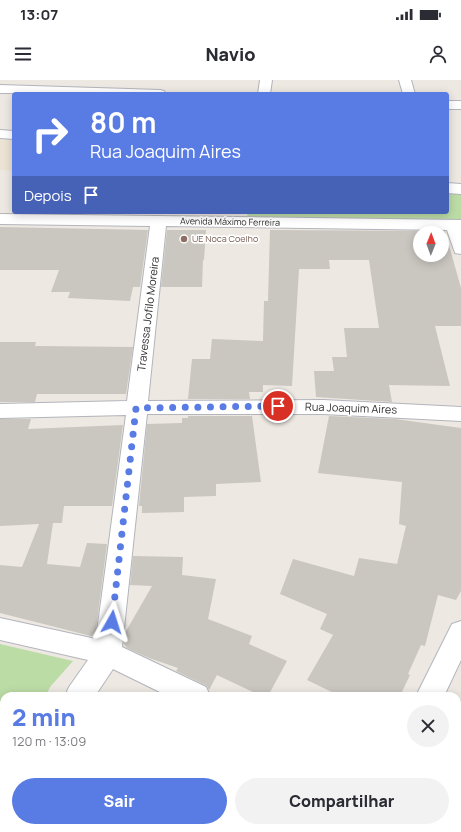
<!DOCTYPE html>
<html lang="pt">
<meta charset="utf-8">
<style>
body{margin:0;font-family:Manrope,sans-serif;background:#f2f2f3;color:#2b2b33;height:100vh;display:flex;flex-direction:column;font-size:15px;white-space:nowrap}
*{box-sizing:border-box;margin:0}
p{font-size:13px;color:#7c7c81}
.icon{flex:none;width:22px;height:22px;fill:none;stroke:currentColor;stroke-width:2;stroke-linecap:round;stroke-linejoin:round}
.map{position:relative;flex:1;overflow:hidden}
.drawer{position:absolute;left:0px;top:612px;width:461px;height:140px;display:flex;flex-direction:column;background:#fff;border-radius:12px 12px 0 0;box-shadow:0 2px 10px #0003}
.drawer>*{flex:none}
.top-card{position:absolute;left:12px;top:12px;width:437px;height:122px;border-radius:4px;box-shadow:0 2px 10px #0003;background:#587be4;color:#fff;overflow:hidden}
.needle{width:26px;rotate:1deg}
.controls{position:absolute;left:413px;top:146px;display:grid;gap:8px}
.controls a{display:grid;place-items:center;width:36px;height:36px;border-radius:50%;background:#fff;box-shadow:0 2px 10px #0003;font-size:20px}
.pin{position:absolute;display:grid;place-items:center;width:34px;height:34px;color:#fff;margin:-17px;border:2px solid #fff;border-radius:50%;box-shadow:0 1px 4px #0007}
.me{position:absolute;width:44px;margin:-22px;rotate:6deg;stroke-linejoin:round;filter:drop-shadow(0 0 3px #0008)}
.turn{display:flex;align-items:center;gap:14px;height:84px;padding:0 12px;font-size:18px}
.turn .icon{width:52px;height:52px;stroke-width:2.5}
.turn b{display:block;font-size:28px;line-height:34px}
.then{display:flex;align-items:center;height:38px;padding:0 12px;background:#0003;gap:8px;font-size:15px}
.round{display:grid;place-items:center;flex:none;width:42px;height:42px;border-radius:21px;background:#f2f2f3}
.overview{display:flex;align-items:center;justify-content:space-between;height:68px;padding:0 12px}
h1{font-size:24px;font-weight:800;line-height:30px;color:#587be4}
.action{display:flex;gap:8px;margin-top:auto;padding:8px 12px}
.action a{flex:1;height:46px;border-radius:24px;background:#587be4;color:#fff;font-size:16px;font-weight:800;line-height:46px;text-align:center}
.action a+a{background:#f2f2f3;color:#2b2b33}
.status{display:flex;justify-content:space-between;align-items:center;height:28px;padding:0 20px;background:#fff;direction:ltr}
.status svg{height:11px;fill:currentColor}
header{display:flex;justify-content:space-between;align-items:center;height:52px;padding:0 12px;background:#fff;font-size:18px;font-weight:800}
.map>svg:first-child{display:block}
</style>
<div class="status"><b>13:07</b><svg viewBox="0 0 49 12"><path d="M0 12V9h3v3zM5 12V6h3v6zM10 12V3h3v9zM15 12V0h3v12zM26 1h20v11H26zM47 4h2v5h-2z"/></svg></div>
<header><svg class="icon" aria-label="menu" viewBox="0 0 24 24"><path d="M4 6h16M4 12h16M4 18h16"/></svg>Navio<svg class="icon" aria-label="person" viewBox="0 0 24 24"><circle cx="12" cy="8" r="4"/><path d="M4 21q1-7 8-7t8 7"/></svg></header>
<div class="map">
<svg width="461" height="752" viewBox="0 0 461 752">
<rect width="100%" height="100%" fill="#ede8e2"/>
<!-- education -->
<path fill="#ece3d4" d="M0 56 14 57V91L0 90Z"/>
<!-- green -->
<path fill="#bcdca6" d="M447 112 461 113V141L247 137 248 132H447Z
M0 564 73 581 50 607 46 616H4V695L0 703Z"/>
<!-- building -->
<path fill="#cac6c0" fill-rule="evenodd" d="M0 147 148 150 140 207H133L130 221 68 218 70 212H51L59 190H0Z
M167 150H206L204 180H203L202 207H161Z
M270 150 445 151 461 208V246H435L450 306 389 305 392 322 316 317 314 291H334L332 277H347L344 248H379L369 180H329L330 189H299L292 306 263 305V312H249L250 319H188L192 279H210L212 259 263 261 264 221H268ZM420 153H442V175H420Z
M0 262H36L35 266 133 267 126 314H37L35 322H0Z
M188 336H252L261 402 216 404V416L184 417V432L142 433V426H139L147 344 182 343V338H188Z
M329 336 395 339 461 348V511L456 520 438 515 425 566 421 565 408 594 410 595 400 616H340L307 600 333 555 320 549 327 534 280 514 293 479 354 496 359 478 397 484 406 446 399 444 402 402 318 393Z
M0 339H31L28 349 123 345 112 426H64L62 443H53L47 484 80 487 87 463 107 464 95 557 0 533V485L22 487 39 444 0 446Z
M133 476 183 477 182 495 216 499 208 539 252 556 249 564 287 581 268 616H261L217 595 209 610 207 606 176 591 178 588 149 578 127 568 124 564 125 553 152 506 130 505Z"/>
<g fill="none" stroke-linecap="round" stroke-linejoin="round">
<defs>
<path id="minor" d="M260 0H272L270 14H258Z
M399 0H411L415 14H403Z
M0 5 160 10 164 11 166 14 0 13Z
M447 21H461V29H447Z
M0 50 14 51V59L0 58Z
M447 103 461 104V114L447 113Z
M0 134 461 140V174L455 173 447 150 166 146 148 321 323 320 461 327V341L323 334H147L122 567 206 607 210 616H168L113 589 95 616H65L69 607 88 580 0 560V538L96 559 126 335 0 338V324L127 321 150 146 0 144Z
M461 541V580L444 616H416L452 544Z
M4 709V745L0 747V711Z
M457 739 461 741V752H428L426 748H457Z
M349 748H381L379 752H347Z"/>
</defs>
<!-- minor casing -->
<use href="#minor" stroke="#b3b5bc" stroke-width="2"/>
<!-- minor -->
<use href="#minor" fill="#fff" fill-rule="evenodd"/>
</g>
<g fill="none" stroke-linecap="round" stroke-linejoin="round">
<!-- route -->
<path stroke="#587be4" stroke-width="7" stroke-dasharray="0 12.6" d="M112 542 136 328 278 326"/>
</g>
<!-- markers -->
<circle fill="#8d6e63" stroke="#fff" stroke-width="1.5" cx="184" cy="159" r="4"/>
<g text-anchor="middle" stroke-width="3.5" stroke-linejoin="round" paint-order="stroke">
<!-- far-street labels -->
<g font-size="9" fill="#2e2e2e" stroke="#fff">
<text transform="translate(230 142) rotate(1)" y="3">Avenida Máximo Ferreira</text>
</g>
<!-- far-education labels -->
<g font-size="9" fill="#785e54" stroke="#fff" text-anchor="start">
<text x="192" y="162">UE Noca Coelho</text>
</g>
<!-- street labels -->
<g font-size="11" fill="#2e2e2e" stroke="#fff">
<text transform="translate(148 234) rotate(-83)" y="4">Travessa Jofilo Moreira</text>
<text transform="translate(351 328) rotate(2)" y="4">Rua Joaquim Aires</text>
</g>
</g>
</svg>
<div class="controls">
<a><svg class="needle" viewBox="-14 -14 28 28"><path d="M0-13l5 13h-10z" fill="#e53935"/><path d="M0 13l5-13h-10z" fill="#7c7c81"/></svg></a>
</div>
<div class="pin" style="left:278px;top:326px;background:#d93025"><svg class="icon" aria-label="arrive" viewBox="0 0 24 24"><path d="M6 21V4h12l-3 4 3 4H6"/></svg></div>
<svg class="me" style="left:112px;top:542px" viewBox="-20 -20 40 40"><path d="M0-17L14 15 0 8-14 15z" fill="#587be4" stroke="#fff" stroke-width="4"/></svg>
<div class="top-card">
<div class="turn"><svg class="icon" aria-label="right" viewBox="0 0 24 24"><path d="M7 20v-9h11M14 6l5 5-5 5"/></svg><div><b>80 m</b>Rua Joaquim Aires</div></div>
<div class="then">Depois<svg class="icon" aria-label="arrive" viewBox="0 0 24 24"><path d="M6 21V4h12l-3 4 3 4H6"/></svg></div>
</div>
<section class="drawer">
<div class="overview"><div><h1>2 min</h1><p>120 m · 13:09</p></div><a class="round"><svg class="icon" aria-label="close" viewBox="0 0 24 24"><path d="M6 6l12 12M18 6L6 18"/></svg></a></div>
<div class="action"><a>Sair</a><a>Compartilhar</a></div>
</section>
</div>
